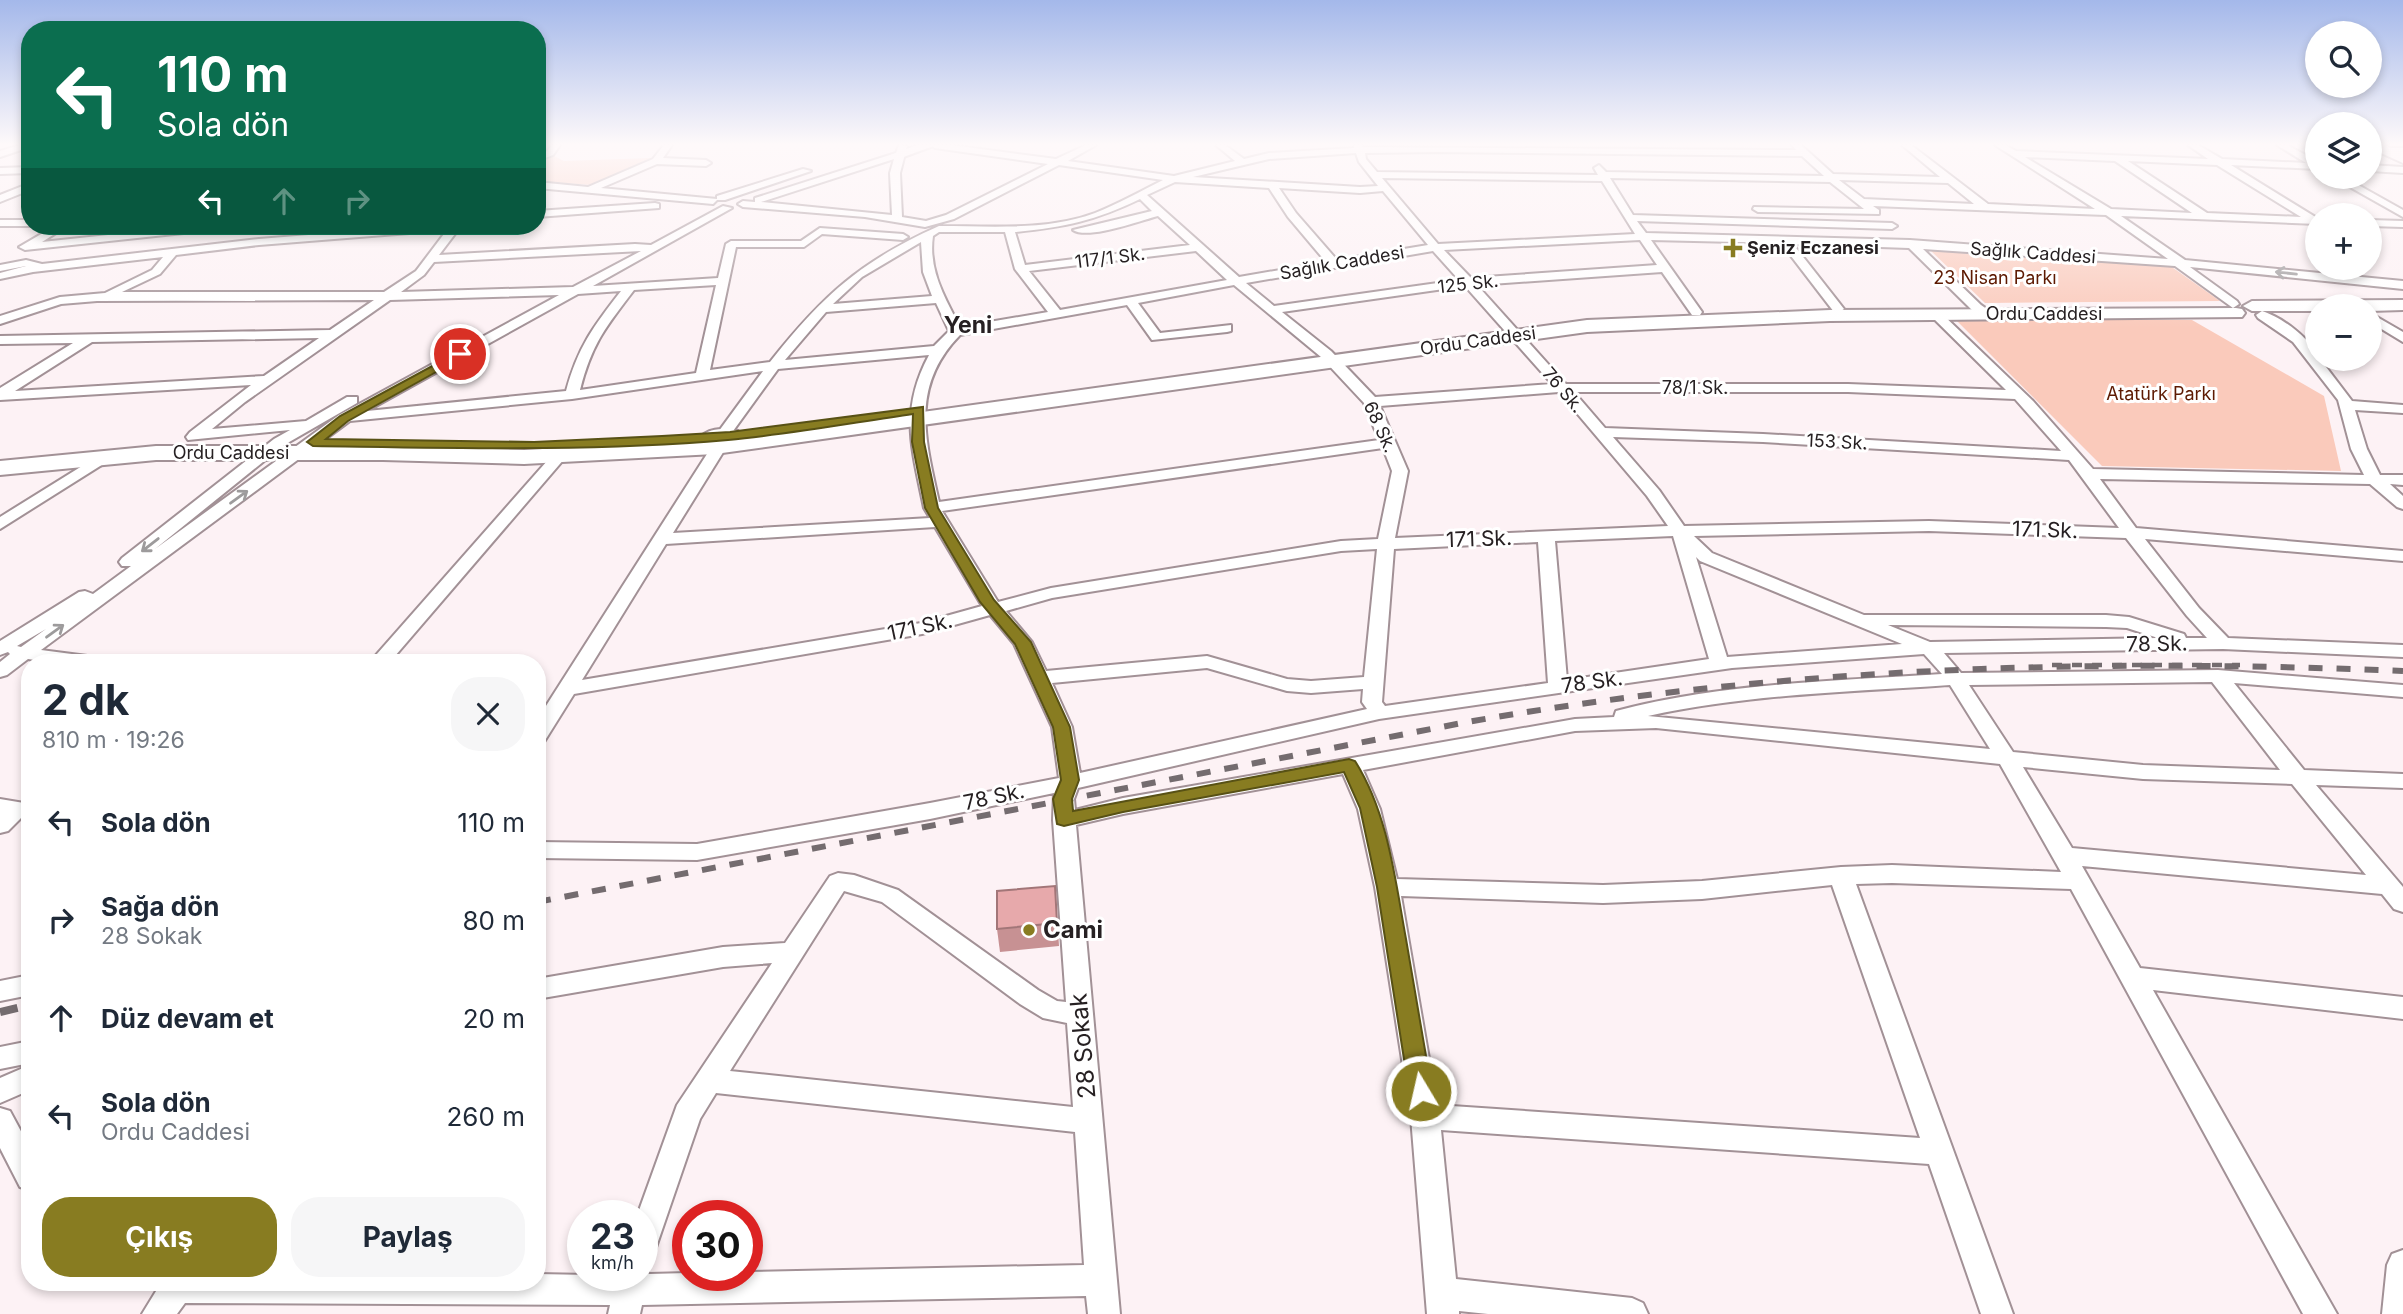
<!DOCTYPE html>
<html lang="tr">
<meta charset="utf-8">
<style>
body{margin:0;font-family:Inter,sans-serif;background:#f6f6f7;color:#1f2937;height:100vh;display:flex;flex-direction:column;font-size:26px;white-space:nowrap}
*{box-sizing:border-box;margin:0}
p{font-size:23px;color:#747a83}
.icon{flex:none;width:38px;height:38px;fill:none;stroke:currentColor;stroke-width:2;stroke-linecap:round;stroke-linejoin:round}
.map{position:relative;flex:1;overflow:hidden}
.drawer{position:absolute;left:21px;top:654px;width:525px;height:637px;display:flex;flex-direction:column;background:#fff;border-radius:28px;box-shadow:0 4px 10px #0003}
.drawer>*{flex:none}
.banner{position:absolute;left:21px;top:21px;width:525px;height:214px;border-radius:28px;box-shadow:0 4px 10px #0003;background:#0b6e4f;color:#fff;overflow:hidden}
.controls{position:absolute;left:2305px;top:21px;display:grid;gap:14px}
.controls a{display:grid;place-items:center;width:77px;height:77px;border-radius:50%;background:#fff;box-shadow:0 4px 10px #0003;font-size:35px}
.speed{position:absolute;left:567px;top:1200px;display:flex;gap:14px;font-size:35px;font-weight:700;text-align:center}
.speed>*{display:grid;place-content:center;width:91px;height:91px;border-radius:50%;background:#fff;box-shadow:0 4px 10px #0003;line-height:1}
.speed small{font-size:18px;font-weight:400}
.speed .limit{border:10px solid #d22;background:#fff;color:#111}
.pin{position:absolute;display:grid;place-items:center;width:60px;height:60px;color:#fff;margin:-30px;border:4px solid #fff;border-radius:50%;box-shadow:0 2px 7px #0007}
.me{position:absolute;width:77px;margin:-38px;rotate:351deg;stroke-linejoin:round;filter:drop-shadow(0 0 5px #0008)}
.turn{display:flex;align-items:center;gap:24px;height:147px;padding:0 21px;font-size:32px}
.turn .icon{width:91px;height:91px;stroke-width:2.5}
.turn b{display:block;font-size:49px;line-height:60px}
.lanes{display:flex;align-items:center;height:66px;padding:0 21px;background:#0003;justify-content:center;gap:35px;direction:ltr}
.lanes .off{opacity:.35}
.round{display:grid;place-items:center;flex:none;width:74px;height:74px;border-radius:28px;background:#f6f6f7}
.overview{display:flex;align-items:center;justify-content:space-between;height:119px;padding:0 21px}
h1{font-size:42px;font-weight:700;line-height:52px}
.button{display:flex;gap:14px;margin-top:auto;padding:14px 21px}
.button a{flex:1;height:80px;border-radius:28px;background:#887c21;color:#fff;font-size:28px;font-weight:700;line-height:80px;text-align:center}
.button a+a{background:#f6f6f7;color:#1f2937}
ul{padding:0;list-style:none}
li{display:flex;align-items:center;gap:21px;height:98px;padding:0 21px}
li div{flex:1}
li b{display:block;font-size:26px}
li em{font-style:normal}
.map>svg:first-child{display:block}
</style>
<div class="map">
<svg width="2403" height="1314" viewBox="0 0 2403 1314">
<rect width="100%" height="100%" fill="#fdf2f5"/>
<!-- green -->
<path fill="#facabb" d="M550 154 564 161 651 158 591 185 537 181V160Z
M1929 249 2169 265 2220 301 1985 303Z
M1955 319 2192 320 2324 396 2341 471 2102 466Z"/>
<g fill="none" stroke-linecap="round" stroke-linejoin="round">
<defs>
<path id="street" d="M20 145H30V147L0 157V151Z
M552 145H560L553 155 537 161V155L547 151Z
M664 145H672L663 158 706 160 711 163 706 166 657 164 601 188 717 199V196L803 169 811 171 725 200H717L713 204 537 188V182L588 187 653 159Z
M899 145 907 146 900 173 902 217 926 221 946 215 1048 164 935 148 931 145H951L1056 159 1086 145H1096L1068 161 1174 176 1235 161 1216 145H1225L1244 159 1269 153 1354 148V145H1362L1363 147 1796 150 1792 145H1801L1833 174 1940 177 1902 145H1911L1988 204 2095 209 1995 145H2005L2016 151 2208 159 2188 145H2198L2222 159 2306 163 2277 145H2287L2317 161V169L2231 165 2317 218V224L2121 216 2185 260 2403 281V289L2190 267 2237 301 2239 304 2233 308 2175 266 1923 249 1981 305 1994 314 1988 318 1973 311 1909 248 1793 244 1844 309 1838 313 1834 312 1781 243 1651 240 1702 312 1700 315H1692L1662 272 1477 285 1566 384H1848L2006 390 1930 315 1936 311 1940 312 2033 401 2093 469 2364 475 2351 449 2338 400 2293 342 2258 318 2256 315 2262 311C2281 317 2313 339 2317 359H2320L2352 401 2403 405V413L2355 410 2367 449 2380 475H2403V485L2390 484 2403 496V509L2397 507 2370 484 2100 479 2136 528 2403 551V561L2145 539 2199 608 2228 638 2403 645V657L2223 649 1944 653 1961 673 2218 670 2403 685V697L2234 683 2304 770 2403 774V788L2316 785 2403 887V912L2394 909 2382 894 2082 866 2140 968 2403 997V1019L2153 990 2337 1314H2303L2071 889 1892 883 1856 884 2013 1314H1981L1929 1164 1441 1130 1456 1279 1632 1298 1643 1303 1648 1314H1488L1459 1311V1314H1427L1411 1117 1375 887 1358 809 1343 774 1123 814 1076 825 1120 1314H1088L1086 1296 642 1305 640 1314H608L610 1305 185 1303 177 1314H142L161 1283H537V1274L642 1276V1264L649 1274 688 1273V1276H747V1272L1084 1265 1075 1132 716 1093 700 1119 653 1256 642 1261V1216H637L677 1105 772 963 723 967 537 999V979L723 947 785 943 830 876 838 873 854 875 898 890 1038 990 1057 1001 1066 1002 1053 820 1054 793 930 819 697 860 537 858V842L697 844 930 803 1059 778 1052 727 1014 644 990 615 922 634 574 694 544 742 537 744V720L714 443H724L727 446 673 533 930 518 924 508C912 449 899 411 929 355L778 369 728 438 723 439 716 435 763 371 572 399 350 421 41 650 95 657 102 659 105 663H56L28 659 7 675 0 677V662L10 654 8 652 0 655V641L79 592 85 591 93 594 131 566H122L119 562 122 558 274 439 290 430 188 440 186 437 190 432 251 385 0 400V388L73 343 0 344V336L330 330 374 300 97 301 61 304 0 324V316L60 297 105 293 152 270 163 257 33 272 0 279V273L26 266 0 271V265L26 260 42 264 259 239 420 226H461L439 255 635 244 651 245 723 206 732 208 593 286 718 278 726 244 731 241H801L820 228 903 234 908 237 903 240 822 234 804 247H736L710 370 770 362C823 295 861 261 939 226 990 226 1047 231 1095 213 1118 204 1141 191 1163 180L1059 165 954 219 925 227 865 217 743 207 738 204 743 201 755 202V198L896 153ZM1437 152 1802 156 1824 176 1606 172 1599 165 1594 168 1598 175 1377 172 1366 159 1365 153ZM1356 153 1359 162 1378 186 1360 187 1193 177 1269 159ZM2025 157 2115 161 2192 213 2111 209ZM894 159 890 173 892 215 761 202ZM2128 161 2217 165 2301 217 2207 213ZM1382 178 1602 181 1635 234 1438 244ZM1610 178 1830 182 1864 209 1754 207 1753 209 1758 212 1879 214V210L1873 206 2106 215 2168 259 1910 240 1646 233 1637 221 1892 229 1897 226 1892 223 1633 215ZM1839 180 1948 183 1974 204 1864 199ZM1175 182 1269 188 1288 217 1326 262 1239 277 1147 195ZM1279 188 1360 193 1383 191 1428 245 1337 260 1296 213ZM1140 199 1152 211 1073 230C1088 240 1139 221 1158 216L1190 245 1025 265 1015 232C1066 227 1094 221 1140 199ZM447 230 416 271 384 292H122L160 274 176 255 259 245ZM939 232H1005L1015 269 1048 312 960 327C945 298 928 270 933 236ZM1640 240 1657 265 1471 278 1444 250ZM921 242 923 272 932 296 833 304 862 277ZM641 251 573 287 401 292 424 275 434 262ZM1196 251 1227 280 1060 310 1029 271ZM1433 251 1459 280 1274 306 1246 283ZM716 285 696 373 580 390C592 343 606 327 634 290ZM1234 285 1321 357 1364 403 1379 440 939 502C925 439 910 386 960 335L1127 305 1152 340 1227 332 1231 331V325L1160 333 1138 303ZM1465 286 1552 384 1375 397 1331 351 1282 312ZM621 291C593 327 578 347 566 391L367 411 578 294ZM559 295 339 415 155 549 284 445 357 403V397H347L306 421 212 429 245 402 390 300ZM936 303 949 331 934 346 785 360 826 312ZM319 338 264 376 15 391 92 342ZM1559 392 1647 496 1668 526 1395 538 1408 471 1380 406ZM1574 392H1848L2015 399 2061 451 1763 434 1605 428ZM1613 437 1763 442 2069 460 2119 528 1929 521 1684 526 1659 490ZM1383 448 1392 471 1378 539 1341 541 1051 588 998 602 942 511ZM935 527 982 606 921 623 582 680 666 544ZM1929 531 2126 538 2187 616 2207 638H2186L2184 634 2129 617 2106 615H1864L1712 553 1694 536ZM1673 536 1709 659 1567 680 1555 541ZM1538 542 1548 683 1385 706 1382 702 1394 549ZM1377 549 1364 677 1311 681 1287 679 1207 656 1046 671 1032 642 1006 611 1052 598 1341 551ZM1696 557 1700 561 1902 644 1727 657ZM1888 625 2106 627 2127 628 2158 638 1930 642ZM46 629 21 647 17 646ZM1924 654 1942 674C1834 681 1721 683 1616 711L1614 717 1575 719 1123 798 1075 810 1074 799 1078 788 1379 719 1732 668ZM1207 668 1287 691 1311 693 1363 689 1362 702 1367 709 1080 773 1072 727 1052 683ZM2212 682 2280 770 2143 765 2013 752 1969 685ZM1950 685 1990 749 1648 716C1746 694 1850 692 1950 685ZM1656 728 2000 764 2061 872 1892 865 1841 867 1702 881 1603 885 1397 879 1380 809 1363 770 1575 731ZM2023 767 2143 779 2292 784 2366 875 2072 848ZM1832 885 1920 1138 1437 1105 1401 896 1603 903 1702 899ZM844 891 882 902 1020 1004 1043 1018 1067 1023 1073 1107 730 1071Z
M2388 148H2403V154L2385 153 2383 151Z
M2370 165 2403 167V173L2370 171Z
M30 167V173L0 174V168Z
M2332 177H2344L2403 210V217Z
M30 183V190L0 202V195Z
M655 203 659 204V208L537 217V211Z
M0 220H30L32 226H0Z
M2370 220 2403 221V227L2370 226Z
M55 226H67L42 242 193 226 198 229 193 232 25 250 19 247Z
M2370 313 2403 332V342L2370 322Z
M560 450 565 452 568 455 565 458 389 663H369L555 452Z
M103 453 108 455 111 458 108 461 0 529V517Z
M0 799 30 804V820L21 818 8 831 0 833Z
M30 975V995L0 1001V981Z
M30 1041V1063L0 1069V1047Z
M30 1065V1090L0 1103V1078Z
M0 1108 10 1111 30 1148V1190L20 1187 0 1148Z
M2403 1250V1314H2382L2387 1265 2392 1254Z"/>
<path id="secondary" d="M917 145H936L898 159 891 155Z
M2370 145H2384L2403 154V163L2370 148Z
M2403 300V310L2370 311V306H2317V311H2252L2243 306 2252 301Z
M2236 308 2242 309 2245 313 2242 317 1830 321 1587 332 715 454 524 464 383 460H156L0 475V461L156 446H383L524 450 696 441C707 428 721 427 738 431L742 437 1587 320 1830 310Z"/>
</defs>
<!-- street casing -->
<use href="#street" stroke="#a29196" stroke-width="4"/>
<!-- secondary casing -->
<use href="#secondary" stroke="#a29196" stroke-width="4"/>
<!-- street -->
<use href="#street" fill="#fff" fill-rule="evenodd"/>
<!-- secondary -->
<use href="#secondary" fill="#fff" fill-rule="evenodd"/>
<!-- rail-far2 -->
<path stroke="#746c6f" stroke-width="4.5" stroke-dasharray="10 10" stroke-linecap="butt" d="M2052 665H2240"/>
<!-- rail-far1 -->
<path stroke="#746c6f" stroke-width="6" stroke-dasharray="14 14" stroke-linecap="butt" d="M537 902 1462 723C1774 667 2088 658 2403 671"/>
<!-- rail -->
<path stroke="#746c6f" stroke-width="8" stroke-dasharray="18 18" stroke-linecap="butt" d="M0 1012 30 1005"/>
</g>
<!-- wall -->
<path fill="#c79193" d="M1055 886 1059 946 1000 952 997 929Z"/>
<!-- building -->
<path fill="#e7a9ab" stroke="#a27678" stroke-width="2" d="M1055 886 1057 923 997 929V891Z"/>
<!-- one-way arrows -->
<defs><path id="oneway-shaft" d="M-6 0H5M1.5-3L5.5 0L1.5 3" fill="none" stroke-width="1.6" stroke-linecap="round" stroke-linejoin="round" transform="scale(1.75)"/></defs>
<g stroke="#9d9b9c">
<use href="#oneway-shaft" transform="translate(2286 273) rotate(-174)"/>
<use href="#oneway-shaft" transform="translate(239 497) rotate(-36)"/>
<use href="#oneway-shaft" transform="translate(150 545) rotate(142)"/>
<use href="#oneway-shaft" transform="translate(55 631) rotate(-36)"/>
</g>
<!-- sky -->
<linearGradient id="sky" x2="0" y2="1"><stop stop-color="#a4b8ea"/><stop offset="0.44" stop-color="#fef9fa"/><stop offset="1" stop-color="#fef9fa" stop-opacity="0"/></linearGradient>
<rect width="2403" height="328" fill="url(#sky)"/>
<!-- route -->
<path fill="#887c21" stroke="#585115" stroke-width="2" d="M460 351 465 354 463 357 348 421 326 439 534 442 662 436 730 432 923 407 924 442 938 508 994 600 1031 642 1070 727 1079 780 1072 799 1073 811 1349 759 1355 761C1388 813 1395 879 1406 939 1415 990 1423 1041 1432 1091L1429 1098 1421 1101 1412 1098 1409 1091 1377 887 1360 808 1344 772 1123 812 1064 826 1057 824 1053 799 1061 780 1053 727 1015 644 980 602 925 508 912 442 913 414C851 423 790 434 728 440 590 452 452 448 313 446L307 442 340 416Z"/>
<!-- markers -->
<g fill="#887c21" stroke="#fff" stroke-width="2.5">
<path d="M1729.5 237.5h7v7h7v7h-7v7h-7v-7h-7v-7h7z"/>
<circle cx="1029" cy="930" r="7"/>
</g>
<g text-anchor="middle" stroke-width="6" stroke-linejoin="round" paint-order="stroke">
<!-- far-poi labels -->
<g font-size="18" font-weight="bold" fill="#262022" stroke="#fff" text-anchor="start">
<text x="1747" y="254">Şeniz Eczanesi</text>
</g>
<!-- far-street labels -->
<g font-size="18" fill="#262022" stroke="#fff">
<text transform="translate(2033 253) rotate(4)" y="6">Sağlık Caddesi</text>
<text transform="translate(1110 258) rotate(-7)" y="6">117/1 Sk.</text>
<text transform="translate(1342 263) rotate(-10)" y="6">Sağlık Caddesi</text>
<text transform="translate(1468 284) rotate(-6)" y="6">125 Sk.</text>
<text x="2044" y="320">Ordu Caddesi</text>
<text transform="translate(1478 341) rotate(-8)" y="6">Ordu Caddesi</text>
<text x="1695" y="394">78/1 Sk.</text>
<text transform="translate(1563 390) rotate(50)" y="6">76 Sk.</text>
<text transform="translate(1380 427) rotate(65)" y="6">68 Sk.</text>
<text transform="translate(1837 442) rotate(3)" y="6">153 Sk.</text>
<text x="231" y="459">Ordu Caddesi</text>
</g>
<!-- far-park labels -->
<g font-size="18" fill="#5d1a02" stroke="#fff">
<text x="1995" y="284">23 Nisan Parkı</text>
<text x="2161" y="400">Atatürk Parkı</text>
</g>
<!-- street labels -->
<g font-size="21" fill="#262022" stroke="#fff">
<text transform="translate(2045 530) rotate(2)" y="7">171 Sk.</text>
<text transform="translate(1479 539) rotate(-2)" y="7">171 Sk.</text>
<text transform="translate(920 627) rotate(-12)" y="7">171 Sk.</text>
<text transform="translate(2157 644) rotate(-1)" y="7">78 Sk.</text>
<text transform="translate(1592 682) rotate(-8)" y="7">78 Sk.</text>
<text transform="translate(994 797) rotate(-12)" y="7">78 Sk.</text>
</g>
<!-- far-district labels -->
<g font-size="23" font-weight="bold" fill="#262022" stroke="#fff">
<text x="968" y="333">Yeni</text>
</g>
<!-- near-poi labels -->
<g font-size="24" font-weight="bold" fill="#262022" stroke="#fff" text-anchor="start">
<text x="1043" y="938">Cami</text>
</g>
<!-- near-street labels -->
<g font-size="24" fill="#262022" stroke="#fff">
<text transform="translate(1083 1046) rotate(-95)" y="8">28 Sokak</text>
</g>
</g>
</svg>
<div class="controls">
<a><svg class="icon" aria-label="search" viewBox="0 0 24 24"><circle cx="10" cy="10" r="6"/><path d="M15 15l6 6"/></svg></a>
<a><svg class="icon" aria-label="layers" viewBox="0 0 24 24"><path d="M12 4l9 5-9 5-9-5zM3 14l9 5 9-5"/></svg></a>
<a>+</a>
<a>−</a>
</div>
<div class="speed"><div>23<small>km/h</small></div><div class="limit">30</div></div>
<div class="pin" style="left:460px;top:354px;background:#d93025"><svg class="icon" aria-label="arrive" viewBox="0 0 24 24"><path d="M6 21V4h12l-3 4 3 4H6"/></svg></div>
<svg class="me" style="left:1421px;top:1091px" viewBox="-20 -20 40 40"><circle r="17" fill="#887c21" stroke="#fff" stroke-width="3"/><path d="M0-11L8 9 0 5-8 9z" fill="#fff"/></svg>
<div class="banner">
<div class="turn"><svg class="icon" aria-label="left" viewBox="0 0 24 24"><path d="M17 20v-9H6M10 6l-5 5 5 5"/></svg><div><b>110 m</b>Sola dön</div></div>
<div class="lanes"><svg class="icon" aria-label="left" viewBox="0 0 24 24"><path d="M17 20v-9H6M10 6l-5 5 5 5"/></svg><svg class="icon off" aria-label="ahead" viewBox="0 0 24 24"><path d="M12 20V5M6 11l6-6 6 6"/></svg><svg class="icon off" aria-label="right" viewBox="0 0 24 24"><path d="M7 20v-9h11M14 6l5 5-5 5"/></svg></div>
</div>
<section class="drawer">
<div class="overview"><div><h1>2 dk</h1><p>810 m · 19:26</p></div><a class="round"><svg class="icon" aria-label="close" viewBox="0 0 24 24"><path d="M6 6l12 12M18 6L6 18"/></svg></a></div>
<ul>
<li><svg class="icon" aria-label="left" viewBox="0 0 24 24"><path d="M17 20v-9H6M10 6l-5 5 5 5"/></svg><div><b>Sola dön</b></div><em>110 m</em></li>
<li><svg class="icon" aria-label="right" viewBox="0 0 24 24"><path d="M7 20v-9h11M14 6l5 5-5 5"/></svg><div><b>Sağa dön</b><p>28 Sokak</p></div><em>80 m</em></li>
<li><svg class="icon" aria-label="ahead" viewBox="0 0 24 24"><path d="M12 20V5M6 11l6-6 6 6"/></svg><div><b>Düz devam et</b></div><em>20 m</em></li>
<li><svg class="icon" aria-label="left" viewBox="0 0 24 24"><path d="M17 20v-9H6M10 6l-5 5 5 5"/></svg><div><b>Sola dön</b><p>Ordu Caddesi</p></div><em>260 m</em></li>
</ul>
<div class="button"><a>Çıkış</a><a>Paylaş</a></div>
</section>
</div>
